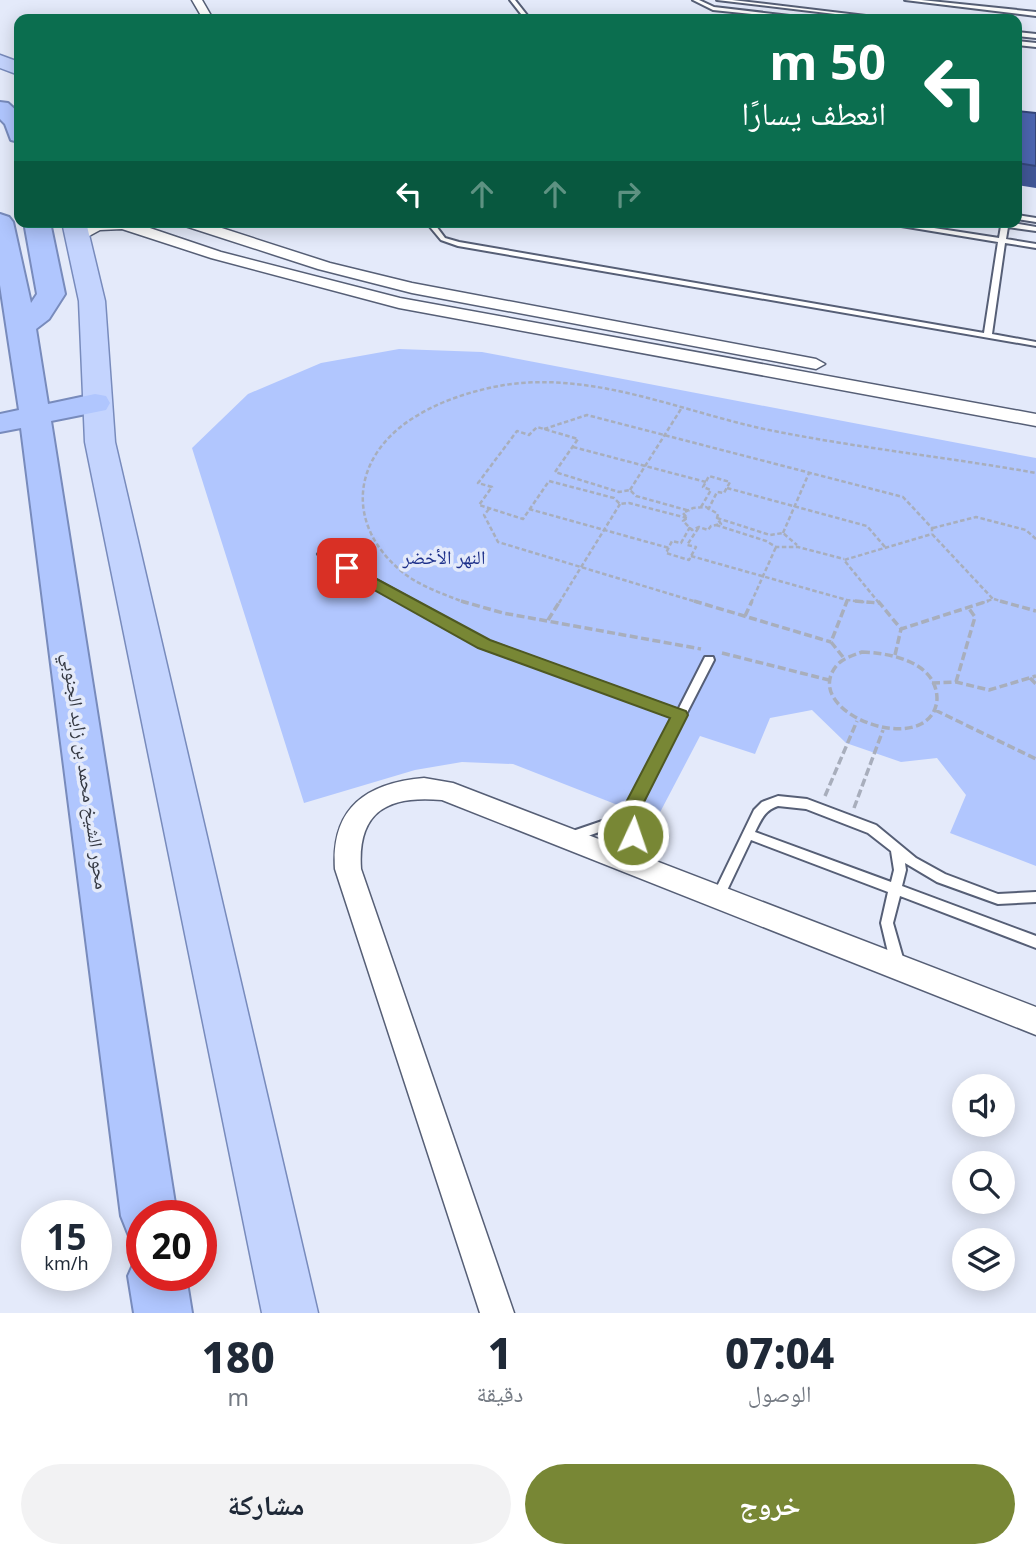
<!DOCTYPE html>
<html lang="ar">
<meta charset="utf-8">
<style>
body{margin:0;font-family:"Noto Sans","Noto Naskh Arabic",sans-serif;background:#f2f2f3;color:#1f2937;direction:rtl;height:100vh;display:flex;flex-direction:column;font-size:26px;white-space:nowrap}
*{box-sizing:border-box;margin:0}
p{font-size:23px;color:#747a83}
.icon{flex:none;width:38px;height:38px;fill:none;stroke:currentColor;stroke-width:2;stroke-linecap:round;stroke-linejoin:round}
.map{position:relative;height:1313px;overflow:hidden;direction:ltr}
.side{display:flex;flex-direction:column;background:#fff;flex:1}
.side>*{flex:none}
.hud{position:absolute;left:14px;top:14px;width:1008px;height:214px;border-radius:14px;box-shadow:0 4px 18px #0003;direction:rtl;background:#0b6e4f;color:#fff;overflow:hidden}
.fabs{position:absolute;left:952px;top:1074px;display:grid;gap:14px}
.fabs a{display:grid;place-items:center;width:63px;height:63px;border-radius:50%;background:#fff;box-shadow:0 4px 18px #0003;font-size:35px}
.speed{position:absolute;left:21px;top:1200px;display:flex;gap:14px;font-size:35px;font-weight:700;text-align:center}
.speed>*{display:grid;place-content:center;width:91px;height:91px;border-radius:50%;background:#fff;box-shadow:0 4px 18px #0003;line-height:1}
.speed small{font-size:18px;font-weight:400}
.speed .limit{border:10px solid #d22;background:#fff;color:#111}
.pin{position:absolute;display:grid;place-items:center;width:60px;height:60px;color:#fff;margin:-30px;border-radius:14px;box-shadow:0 4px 10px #0006}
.me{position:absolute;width:77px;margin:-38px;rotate:3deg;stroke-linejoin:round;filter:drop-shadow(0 0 5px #0008)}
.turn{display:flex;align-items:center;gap:24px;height:147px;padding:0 21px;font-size:32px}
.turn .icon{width:91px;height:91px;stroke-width:2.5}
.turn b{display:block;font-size:49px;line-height:60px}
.lanes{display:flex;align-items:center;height:66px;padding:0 21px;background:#0003;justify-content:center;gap:35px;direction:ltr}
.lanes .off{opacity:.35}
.eta{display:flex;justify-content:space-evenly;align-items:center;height:119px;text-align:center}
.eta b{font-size:42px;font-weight:800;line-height:49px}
.primary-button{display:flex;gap:14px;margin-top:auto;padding:14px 21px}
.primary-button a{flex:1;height:80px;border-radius:42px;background:#788735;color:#fff;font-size:28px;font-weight:800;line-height:80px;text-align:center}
.primary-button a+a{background:#f2f2f3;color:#1f2937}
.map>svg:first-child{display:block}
</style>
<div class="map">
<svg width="1036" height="1313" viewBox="0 0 1036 1313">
<rect width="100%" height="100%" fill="#e4eafa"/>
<!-- green -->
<path fill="#b1c6fe" d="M399 349 482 352 1036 458V866L950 833 966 795 937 758 901 762 846 743 812 710 770 718 755 754 700 736 656 820 513 764 462 762 415 770 304 803 192 448 248 394 321 363Z"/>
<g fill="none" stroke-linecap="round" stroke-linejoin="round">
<defs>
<path id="service" d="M510 0H515L530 19H525Z
M693 0H699L714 7 816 19H801L713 10Z
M717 0H732L891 19H877Z
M905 0H921L1036 12V16Z
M1017 32 1036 34V38L1017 36Z
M1017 41 1036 43V47L1017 45Z
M1017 215 1036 218V222L1017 219Z
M426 222H433L445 238 459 242 984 333 998 242 877 222H895L999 238 1001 226 986 222H1008L1036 227V231L1008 227 1006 239 1036 244V248L1005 243 992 334 1036 342V346L458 246 441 240Z
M323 551 488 641 678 710 705 657H713L714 660 636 812 647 867 645 871 641 872 637 871 635 867 626 821 616 826 571 842 567 841 565 837 567 833 608 819 626 809 674 717 480 647 320 556 318 554Z
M778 796 807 799 876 825 916 858 945 874 998 894 1036 892V902L998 904 937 882 905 863 906 870 902 886 1036 936V948L900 896 893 923 905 965 903 969 898 971 893 969 891 965 881 923 888 892 751 840 721 903 717 904 713 903 711 899 754 810 762 802ZM778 806 806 809 868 833 891 851 894 870 891 882 755 832C761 820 765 810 778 806Z"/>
<path id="minor" d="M192 0H202L213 19H203Z
M132 222 221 252 400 298 1036 414V426L399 308 211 258 122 229 100 230 78 242 70 237 94 222Z
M180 222H203L330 263 412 283 816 359 825 364 816 369 412 293 318 269 182 225Z
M424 778 453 783 1036 1007V1035L442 800C388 795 357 811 361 869L514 1313H480L335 869C331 807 367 783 424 778Z"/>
<path id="primary" d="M0 55 19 62V75L0 68Z
M62 222H86L105 301 115 442 318 1313H262L85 442 79 301Z"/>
<path id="trunk" d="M0 102 8 103 19 113V142L11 140 5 124 0 119Z
M0 214 9 217 13 222 31 303 37 294 24 222H50L65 294 49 319 36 329 48 404 95 394 106 396 110 403 106 410 51 421 177 1216H142V1241L129 1236 121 1216 21 428 0 432V414L19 410 0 285Z
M142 1254V1276H186L192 1313H134L128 1276 137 1256Z"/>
</defs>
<!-- service casing -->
<use href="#service" stroke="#565f76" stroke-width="4"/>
<!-- minor casing -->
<use href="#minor" stroke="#565f76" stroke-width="3"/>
<!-- primary casing -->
<use href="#primary" stroke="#788bbc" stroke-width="3"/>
<!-- trunk casing -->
<use href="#trunk" stroke="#788bbc" stroke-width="4"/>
<!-- path-far1 -->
<path stroke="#a8aebc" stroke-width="2.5" stroke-dasharray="4.5 2.5" stroke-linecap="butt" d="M544 429 587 415 903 497 932 528V534
M573 447 706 482
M727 488 867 526 885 547
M630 490 681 409
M701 507 711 490 703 487 709 476 730 482 724 493 717 492 708 510
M706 507 718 514 717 518 721 524 711 526 708 530 699 527 692 530 683 521 687 518 683 513 693 508Z
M489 509 484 515 498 542 700 603
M529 509 669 548
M687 518 629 503 620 504 614 498 549 481 523 519 479 505 492 487 478 483 517 431 529 435 537 427 578 439 555 472 619 492 630 490 636 496 690 511
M717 518 770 535 783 533 797 545
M716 525 766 541 776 547H798L844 559
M690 527 681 543 672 541 666 553 689 560 696 547 687 545 699 527
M933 528 976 517 1026 530 1036 539
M783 533 809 473
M932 534 993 599 982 603
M691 556 847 600 874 603
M994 599 1006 603
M466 603C444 594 418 586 400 570 346 524 352 459 410 420 439 401 471 391 504 385 595 371 682 412 769 430 857 448 947 457 1036 473
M559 603 620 504
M751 603 776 547
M846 603 847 600
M879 603 844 560 932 534"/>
<!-- path -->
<path stroke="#a8aebc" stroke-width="3.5" stroke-dasharray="8 3.5" stroke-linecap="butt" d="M461 601 503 613 701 649
M694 601 831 642
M855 601 879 603
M878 601 901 629 988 601
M1000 601 1036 611
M745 616 752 601
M548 620 560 601
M862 652C891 653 936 662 937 698 937 709 931 719 921 724 884 743 803 702 838 664 844 658 854 655 862 652Z
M722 653 829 680
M895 655 901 629
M843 657 831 642 847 601
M1030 678 1036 684
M956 682 975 617 968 607
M932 683 956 682 989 690 1036 676
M935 710 1036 759
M825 796 857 721
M854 808 883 730"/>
<!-- service -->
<use href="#service" fill="#fff" fill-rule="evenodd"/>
<!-- minor -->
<use href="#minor" fill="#fff" fill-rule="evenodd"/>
<!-- primary -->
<use href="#primary" fill="#c4d4fe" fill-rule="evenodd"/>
<!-- trunk -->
<use href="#trunk" fill="#b0c6fe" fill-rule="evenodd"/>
</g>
<!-- wall -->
<path fill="#415797" d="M1017 111 1036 113V188L1017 185Z"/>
<!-- building -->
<path fill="#4c65b0" stroke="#35477b" stroke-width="2" d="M1017 111 1036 113V166L1017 163Z"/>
<!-- route -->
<path fill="#788735" stroke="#4e5822" stroke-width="2" d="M347 563 490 640 686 711 688 715 639 812 642 835 640 840 633 843 627 840 621 812 670 718 478 648 342 572 339 568 342 564Z"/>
<g text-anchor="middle" stroke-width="7" stroke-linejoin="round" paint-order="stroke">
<!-- park labels -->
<g font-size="19" fill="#1d308b" stroke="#e4eafa">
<text x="444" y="564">النهر الأخضر</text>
</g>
<!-- street labels -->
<g font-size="19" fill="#343842" stroke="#e4eafa">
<text transform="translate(86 771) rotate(82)" y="7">محور الشيخ محمد بن زايد الجنوبي</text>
</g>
</g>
</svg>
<div class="fabs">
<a><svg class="icon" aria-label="sound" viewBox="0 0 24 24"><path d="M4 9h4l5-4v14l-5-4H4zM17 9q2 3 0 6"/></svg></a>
<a><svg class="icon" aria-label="search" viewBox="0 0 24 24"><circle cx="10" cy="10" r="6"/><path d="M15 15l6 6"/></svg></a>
<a><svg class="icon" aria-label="layers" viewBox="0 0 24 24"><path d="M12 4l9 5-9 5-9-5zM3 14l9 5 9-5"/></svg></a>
</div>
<div class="speed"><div>15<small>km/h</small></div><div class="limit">20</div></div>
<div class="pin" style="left:347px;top:568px;background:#d93025"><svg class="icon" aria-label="arrive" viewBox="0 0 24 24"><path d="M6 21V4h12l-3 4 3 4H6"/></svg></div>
<svg class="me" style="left:633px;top:835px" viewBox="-20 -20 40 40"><circle r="17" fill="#788735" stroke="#fff" stroke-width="3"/><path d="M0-11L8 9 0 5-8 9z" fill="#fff"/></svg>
<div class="hud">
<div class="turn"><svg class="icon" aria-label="left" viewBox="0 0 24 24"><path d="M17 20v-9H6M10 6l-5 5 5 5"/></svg><div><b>50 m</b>انعطف يسارًا</div></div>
<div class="lanes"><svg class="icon" aria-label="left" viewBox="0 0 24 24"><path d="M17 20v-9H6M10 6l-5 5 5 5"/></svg><svg class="icon off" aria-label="ahead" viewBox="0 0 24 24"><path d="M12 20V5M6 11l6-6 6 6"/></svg><svg class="icon off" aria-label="ahead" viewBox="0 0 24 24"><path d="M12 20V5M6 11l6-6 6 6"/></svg><svg class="icon off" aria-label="right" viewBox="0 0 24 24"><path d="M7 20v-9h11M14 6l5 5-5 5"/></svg></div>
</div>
</div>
<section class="side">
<div class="eta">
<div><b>07:04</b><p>الوصول</p></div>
<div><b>1</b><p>دقيقة</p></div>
<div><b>180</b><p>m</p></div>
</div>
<div class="primary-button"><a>خروج</a><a>مشاركة</a></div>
</section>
